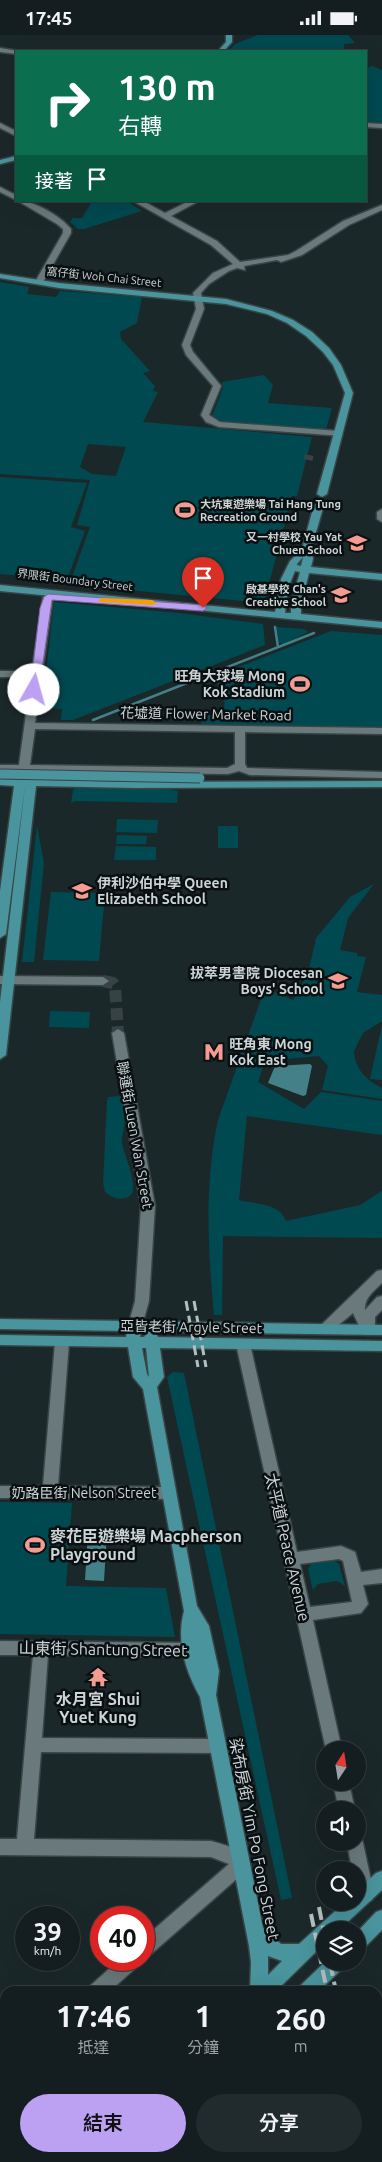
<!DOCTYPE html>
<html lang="zh-TW">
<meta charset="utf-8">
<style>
body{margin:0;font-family:Ubuntu,"Noto Sans TC",sans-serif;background:#212b2d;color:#f1f3f6;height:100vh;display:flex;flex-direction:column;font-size:19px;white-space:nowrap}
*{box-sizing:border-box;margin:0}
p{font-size:16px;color:#9da2a5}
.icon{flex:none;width:28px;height:28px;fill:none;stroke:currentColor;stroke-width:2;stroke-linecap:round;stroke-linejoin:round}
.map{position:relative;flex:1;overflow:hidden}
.drawer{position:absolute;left:0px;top:1951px;width:382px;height:176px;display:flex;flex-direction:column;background:#141e20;border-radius:15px 15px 0 0;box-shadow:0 5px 20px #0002,0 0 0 1px #333c3e}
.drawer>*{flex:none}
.guide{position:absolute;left:15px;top:15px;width:352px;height:152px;border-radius:0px;box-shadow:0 5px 20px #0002,0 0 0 1px #333c3e;background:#0b6e4f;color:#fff;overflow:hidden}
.needle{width:32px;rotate:12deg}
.buttons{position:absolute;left:316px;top:1706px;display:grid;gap:10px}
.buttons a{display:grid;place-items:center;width:50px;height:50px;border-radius:50%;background:#141e20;box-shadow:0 5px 20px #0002,0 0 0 1px #333c3e;font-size:25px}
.speed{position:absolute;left:15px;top:1871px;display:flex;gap:10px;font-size:25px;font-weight:700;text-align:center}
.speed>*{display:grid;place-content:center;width:65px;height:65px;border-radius:50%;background:#141e20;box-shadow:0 5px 20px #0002,0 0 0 1px #333c3e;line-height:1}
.speed small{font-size:12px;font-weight:400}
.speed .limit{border:8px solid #d22;background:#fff;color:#111}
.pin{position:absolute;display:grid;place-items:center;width:42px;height:42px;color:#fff;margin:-51px -21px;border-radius:50% 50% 50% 0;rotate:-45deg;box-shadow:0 0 5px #0007}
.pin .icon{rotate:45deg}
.me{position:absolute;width:55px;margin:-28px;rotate:7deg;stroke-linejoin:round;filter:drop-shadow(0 0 4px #0008)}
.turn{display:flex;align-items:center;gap:18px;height:105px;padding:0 20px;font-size:22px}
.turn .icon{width:65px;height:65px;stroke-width:2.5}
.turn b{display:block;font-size:35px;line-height:42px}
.then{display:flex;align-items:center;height:48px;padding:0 20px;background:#0003;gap:10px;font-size:19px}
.eta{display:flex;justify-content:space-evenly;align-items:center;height:85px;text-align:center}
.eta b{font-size:30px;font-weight:600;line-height:35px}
.action{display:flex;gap:10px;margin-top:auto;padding:10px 20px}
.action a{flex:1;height:58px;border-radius:30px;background:#bca0f2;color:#111;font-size:20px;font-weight:600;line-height:58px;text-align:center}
.action a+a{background:#212b2d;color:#f1f3f6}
.status{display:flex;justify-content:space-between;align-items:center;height:35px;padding:0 25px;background:#141e20;direction:ltr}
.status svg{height:14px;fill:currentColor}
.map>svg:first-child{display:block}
</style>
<div class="status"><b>17:45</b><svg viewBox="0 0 49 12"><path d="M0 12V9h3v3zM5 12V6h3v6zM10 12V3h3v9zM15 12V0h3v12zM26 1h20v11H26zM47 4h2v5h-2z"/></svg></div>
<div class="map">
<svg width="382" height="2127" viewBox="0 0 382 2127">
<rect width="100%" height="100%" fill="#1b282a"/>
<!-- green -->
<path fill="#004950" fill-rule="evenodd" d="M258 0H348L355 8 344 9V16H228L235 9Z
M372 31 382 35V89L366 87V33Z
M92 166H127L142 176 84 194H78L70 187 73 183H82Z
M0 247 29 252 27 259 56 262 60 256 142 262 137 288 120 297 121 304 150 336 143 338 155 351 153 356 158 357 143 387 312 402 297 461H292L264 568 87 551 88 546 71 545 90 492 77 490 90 445 0 439ZM88 409 126 412 116 441 92 439 80 432Z
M264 340 273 350 268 368 332 373 326 394 221 386 212 381 223 353 222 347Z
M0 442 87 448 71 492 85 496 67 545 0 539Z
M54 567 179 578 263 589 265 610 73 685H61L62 674 42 673Z
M276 592 304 594 308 597 284 609 279 608Z
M331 596 382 600V692L201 690V676H224L225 655 210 643Z
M77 752 167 754 178 756 177 768 75 766 71 768 73 755Z
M117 784 158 785 157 798 116 797Z
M37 791 44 828 34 927H22Z
M218 791H238V813H218Z
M117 800 147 801 146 809H116Z
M116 811 156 812V825H114Z
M374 849 348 883 340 915 357 918V921L366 922 357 957 382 960V986L363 998 354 1016C355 1034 366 1045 382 1053V1064L322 1055 328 1031 319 1021 265 1026 258 1047 304 1074 321 1057 382 1066V1100L247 1081 239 1165C254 1169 280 1168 286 1186L360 1170 382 1156V1203L223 1201 222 1280H214C208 1214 204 1150 218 1085L265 953 293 965 308 938 316 903 350 862Z
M51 857 105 858 99 926 43 925Z
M50 976 90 977 89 993 49 992Z
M382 990V1045L370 1044Z
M121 1061C123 1070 126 1082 124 1092 124 1097 121 1102 122 1107 123 1120 144 1158 126 1163 118 1165 111 1162 105 1157L103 1148 107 1066 108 1062Z
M173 1337 184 1338 292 1863 281 1865 167 1342Z
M0 1467 72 1468 66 1551 166 1553 175 1602 0 1599Z
M333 1525 339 1529 345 1551 337 1546 318 1549 313 1555 308 1534 311 1529Z
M203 2123H269L272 2127H198Z"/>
<!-- water -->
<path fill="#438088" d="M310 1029 312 1031 306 1060 303 1061 268 1048 275 1031Z
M88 1497H107L104 1546 85 1545Z"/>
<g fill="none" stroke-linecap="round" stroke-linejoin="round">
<!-- stream -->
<path stroke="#438088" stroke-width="2.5" d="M275 592 278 612
M93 685 314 598"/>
<!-- minor-tunnel-far1 -->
<path stroke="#364244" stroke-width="9" stroke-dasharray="9 5" stroke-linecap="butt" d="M308 425 309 420"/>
<!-- minor-tunnel -->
<path stroke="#364244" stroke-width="12" stroke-dasharray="12 6" stroke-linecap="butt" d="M103 946 113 948 115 951 118 998"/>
<defs>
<path id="minor" d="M0 13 19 16H16V19L0 17Z
M0 88 16 96V101L0 93Z
M366 88 382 89V93L366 92Z
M0 152 16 160V165L0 157Z
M18 166C36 166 60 181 71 194V198L42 249 35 247 63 198V194L57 189Z
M133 166H143L165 178 189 166H199L171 181 217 206 240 227 288 220 296 216 343 186 382 170V175L349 190 302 220 281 227 277 225 244 231 245 235 237 233 229 236 209 249 201 258 204 274 190 310 193 317 221 351 209 380 220 387 339 396 342 397V401L219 392 206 387 201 380 213 351 186 320 182 310 196 274 193 258 213 238 233 229 211 210Z
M382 474V487L377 484V477Z
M48 559 53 562 35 688 382 693V699L245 697V729L247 733 382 737V743L250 740 239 736 228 739 28 737 26 742 22 743 17 740 18 736H0V730H19L31 642H0V636H32L43 562ZM35 694 235 697V729L227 733 30 730Z
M0 941 103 942 109 946 103 950 0 949Z
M118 994 124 998 155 1171 149 1266 142 1291 140 1295 135 1296 130 1295 128 1291 135 1266 141 1171 112 998Z
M382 1235V1248C374 1256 364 1263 365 1275L377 1262 382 1261V1275L375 1282V1295L373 1299 368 1300 363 1299 353 1278 329 1298 324 1299 319 1298 317 1294 377 1236Z
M62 1302 67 1303 69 1307 58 1451 169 1452 174 1454 176 1458 174 1462 169 1464 0 1463V1451H43L55 1307 57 1303Z
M243 1304 248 1305 250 1309 297 1517 341 1511 355 1517 361 1537 382 1534V1548L363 1550 368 1569 361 1578 313 1585 342 1715H326L236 1309 238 1305ZM339 1524 343 1526 352 1567 310 1572 300 1529Z
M0 1606 200 1608 206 1610 208 1615 206 1620 200 1622 48 1620 42 1703 217 1704 223 1706 225 1711 223 1716 217 1718 41 1717 34 1804 211 1806C225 1810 244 1814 250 1828L248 1834 150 1920 144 1922V1903L229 1829 211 1822 0 1820V1804H17L33 1620H0Z
M333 1748H349L355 1775H339Z
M358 1801 361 1802 363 1808 374 1859 372 1865 366 1867 360 1865 358 1859V1835H352L347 1808H358Z
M119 1925H141L138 1931 110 1956H88L91 1950Z
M5 2030V2050L0 2052V2032Z
M0 2102H5V2120H0Z
M69 2122H87L89 2127H71Z"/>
<path id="major" d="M226 0H232V7L224 16H218L226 7Z
M16 121V125L0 129V125Z
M0 239 59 248 226 264 272 276 293 285 312 297 329 313 341 330 353 358 327 459 322 462 317 459 345 358 333 330 323 317 306 301 287 288 267 279 226 269 59 253 0 243Z
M320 463 325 466 311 515 313 524 311 532 382 539V545L309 538 301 570V579L382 587V593L0 556V550L275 577 281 544 290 526 302 514 315 466ZM303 522 301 531 297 530V529ZM295 536 300 537 291 570V578H285L288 553Z
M0 744 136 747 382 746V752L136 753 36 751 6 1020 0 1024V967L25 751 6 899 0 903V856L14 751 0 750Z
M0 1284 382 1290V1300L155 1297 158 1302 382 1306V1316L160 1313 164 1342 157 1352 197 1571 209 1591 219 1636 216 1660 263 1893 281 1909H299L344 1868H358V1855L376 1838 382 1836V1855L339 1895H325V1908L276 1956H250L251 1927 249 1911 200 1662C185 1635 176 1606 184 1576L143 1354 133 1342 128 1312 0 1310V1300L126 1302 127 1296 0 1294ZM141 1297H148L144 1302H140ZM142 1313H146L149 1342 147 1339ZM268 1921 282 1926 268 1940Z
M382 1875V1895L364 1913 358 1915V1896L376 1877Z
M325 1927 345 1928 342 1934 319 1956H298L301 1950Z
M87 2122H108L106 2127H85Z
M127 2122H148L146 2127H125Z
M300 2122H318L319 2127H301Z"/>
</defs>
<!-- minor casing -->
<use href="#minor" stroke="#394445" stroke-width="3"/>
<!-- major casing -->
<use href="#major" stroke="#394445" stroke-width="3"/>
<!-- minor -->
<use href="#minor" fill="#6a797b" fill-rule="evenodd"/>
<!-- major -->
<use href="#major" fill="#49949d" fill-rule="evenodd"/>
<!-- rail-far1 -->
<path stroke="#b5bebf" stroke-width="3" stroke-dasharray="10 5" stroke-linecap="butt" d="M186 1266 198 1332
M194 1266 206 1332"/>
<!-- rail -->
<path stroke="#b5bebf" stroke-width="4" stroke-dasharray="13 6" stroke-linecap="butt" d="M319 1872 325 1903
M311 1879 327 1956
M330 1928 336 1956"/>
<defs>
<path id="major-bridge" d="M0 739 200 743"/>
</defs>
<!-- major-bridge casing -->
<use href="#major-bridge" stroke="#394445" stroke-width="11" stroke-linecap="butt"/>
<!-- major-bridge -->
<use href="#major-bridge" stroke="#49949d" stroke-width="9"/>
</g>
<!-- route -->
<path fill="#bca0f2" stroke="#7a689d" d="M48 559 203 570 207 573 203 576 52 565 39 655 34 658 30 655 40 573 44 562Z"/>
<!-- slow -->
<path fill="#f59e0b" d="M102 563 152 565 157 568 152 570 99 567 98 566Z"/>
<!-- icons -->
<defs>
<symbol id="stadium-bare" viewBox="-9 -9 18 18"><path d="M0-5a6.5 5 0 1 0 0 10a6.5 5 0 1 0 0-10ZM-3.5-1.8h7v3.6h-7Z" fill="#f59c92" stroke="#0a1011" stroke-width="2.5" paint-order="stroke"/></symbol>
<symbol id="school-bare" viewBox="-9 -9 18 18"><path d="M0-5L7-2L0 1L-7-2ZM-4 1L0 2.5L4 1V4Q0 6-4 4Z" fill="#f59c92" stroke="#0a1011" stroke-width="2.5" paint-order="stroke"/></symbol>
<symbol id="metro-bare" viewBox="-9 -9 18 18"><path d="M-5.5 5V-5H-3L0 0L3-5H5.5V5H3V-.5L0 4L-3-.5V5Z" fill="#f59c92" stroke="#0a1011" stroke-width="2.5" paint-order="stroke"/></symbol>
<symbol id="temple-bare" viewBox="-9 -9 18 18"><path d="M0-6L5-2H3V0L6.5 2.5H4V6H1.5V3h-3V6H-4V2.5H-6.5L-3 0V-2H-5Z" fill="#f59c92" stroke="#0a1011" stroke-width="2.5" paint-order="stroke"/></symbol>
</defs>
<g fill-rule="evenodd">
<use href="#stadium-bare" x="171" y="461" width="28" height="28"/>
<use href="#school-bare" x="343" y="494" width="28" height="28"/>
<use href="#school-bare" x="327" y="546" width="28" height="28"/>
<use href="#stadium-bare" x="286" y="635" width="28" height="28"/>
<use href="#school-bare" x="68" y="842" width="28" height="28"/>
<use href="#school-bare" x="324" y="932" width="28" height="28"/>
<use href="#metro-bare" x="200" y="1003" width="28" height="28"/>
<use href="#stadium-bare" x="21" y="1496" width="28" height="28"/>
<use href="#temple-bare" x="84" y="1628" width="28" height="28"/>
</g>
<g text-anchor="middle" stroke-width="5" stroke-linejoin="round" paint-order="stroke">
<!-- far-street labels -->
<g font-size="11" fill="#ccd4d5" stroke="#0a1011">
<text transform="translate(104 242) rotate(6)" y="4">窩仔街 Woh Chai Street</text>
<text transform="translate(75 545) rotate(7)" y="4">界限街 Boundary Street</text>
</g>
<!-- far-poi labels -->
<g font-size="11" font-weight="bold" fill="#ccd4d5" stroke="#0a1011" text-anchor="end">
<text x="200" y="473" text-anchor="start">大坑東遊樂場 Tai Hang Tung<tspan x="200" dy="13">Recreation Ground</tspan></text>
<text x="342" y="506">又一村學校 Yau Yat<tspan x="342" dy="13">Chuen School</tspan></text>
<text x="326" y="558">啟基學校 Chan's<tspan x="326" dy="13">Creative School</tspan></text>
</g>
<!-- poi labels -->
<g font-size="14" font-weight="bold" fill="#ccd4d5" stroke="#0a1011" text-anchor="end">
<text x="285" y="646">旺角大球場 Mong<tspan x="285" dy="16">Kok Stadium</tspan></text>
<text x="97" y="853" text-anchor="start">伊利沙伯中學 Queen<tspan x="97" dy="16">Elizabeth School</tspan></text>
<text x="323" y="943">拔萃男書院 Diocesan<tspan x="323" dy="16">Boys' School</tspan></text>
<text x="229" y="1014" text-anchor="start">旺角東 Mong<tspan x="229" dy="16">Kok East</tspan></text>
</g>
<!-- street labels -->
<g font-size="14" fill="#ccd4d5" stroke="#0a1011">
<text transform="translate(206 679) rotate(1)" y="5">花墟道 Flower Market Road</text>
<text transform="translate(135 1100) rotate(80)" y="5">聯運街 Luen Wan Street</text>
<text transform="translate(191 1292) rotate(1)" y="5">亞皆老街 Argyle Street</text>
<text x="84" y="1463">奶路臣街 Nelson Street</text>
</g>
<!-- near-poi labels -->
<g font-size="16" font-weight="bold" fill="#ccd4d5" stroke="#0a1011" text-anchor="start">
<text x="50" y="1507">麥花臣遊樂場 Macpherson<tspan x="50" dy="18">Playground</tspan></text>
<text x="98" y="1670" text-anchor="middle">水月宮 Shui<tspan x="98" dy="18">Yuet Kung</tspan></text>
</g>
<!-- near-street labels -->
<g font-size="16" fill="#ccd4d5" stroke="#0a1011">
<text transform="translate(288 1512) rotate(77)" y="6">太平道 Peace Avenue</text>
<text transform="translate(103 1614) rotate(1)" y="6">山東街 Shantung Street</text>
<text transform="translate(255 1804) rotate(79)" y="6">染布房街 Yim Po Fong Street</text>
</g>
</g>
</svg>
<div class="buttons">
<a><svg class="needle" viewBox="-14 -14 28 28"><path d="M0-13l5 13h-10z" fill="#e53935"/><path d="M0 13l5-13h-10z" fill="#9da2a5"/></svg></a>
<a><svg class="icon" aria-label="sound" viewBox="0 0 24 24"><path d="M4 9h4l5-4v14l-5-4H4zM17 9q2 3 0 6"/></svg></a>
<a><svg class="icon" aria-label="search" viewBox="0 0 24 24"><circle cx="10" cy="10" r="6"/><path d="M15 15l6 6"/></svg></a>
<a><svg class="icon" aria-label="layers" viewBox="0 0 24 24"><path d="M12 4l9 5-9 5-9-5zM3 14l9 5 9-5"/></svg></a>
</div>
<div class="speed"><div>39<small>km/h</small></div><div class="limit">40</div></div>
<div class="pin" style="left:203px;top:573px;background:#d93025"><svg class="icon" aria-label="arrive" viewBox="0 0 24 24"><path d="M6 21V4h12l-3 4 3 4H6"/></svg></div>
<svg class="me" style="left:34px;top:655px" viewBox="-20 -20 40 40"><circle r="19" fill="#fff"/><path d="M0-13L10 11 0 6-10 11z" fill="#bca0f2"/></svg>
<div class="guide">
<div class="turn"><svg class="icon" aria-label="right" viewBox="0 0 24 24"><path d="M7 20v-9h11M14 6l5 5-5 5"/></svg><div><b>130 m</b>右轉</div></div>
<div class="then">接著<svg class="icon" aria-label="arrive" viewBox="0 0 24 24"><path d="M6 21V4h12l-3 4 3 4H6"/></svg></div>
</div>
<section class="drawer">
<div class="eta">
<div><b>17:46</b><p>抵達</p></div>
<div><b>1</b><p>分鐘</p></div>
<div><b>260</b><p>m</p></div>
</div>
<div class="action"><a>結束</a><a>分享</a></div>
</section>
</div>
